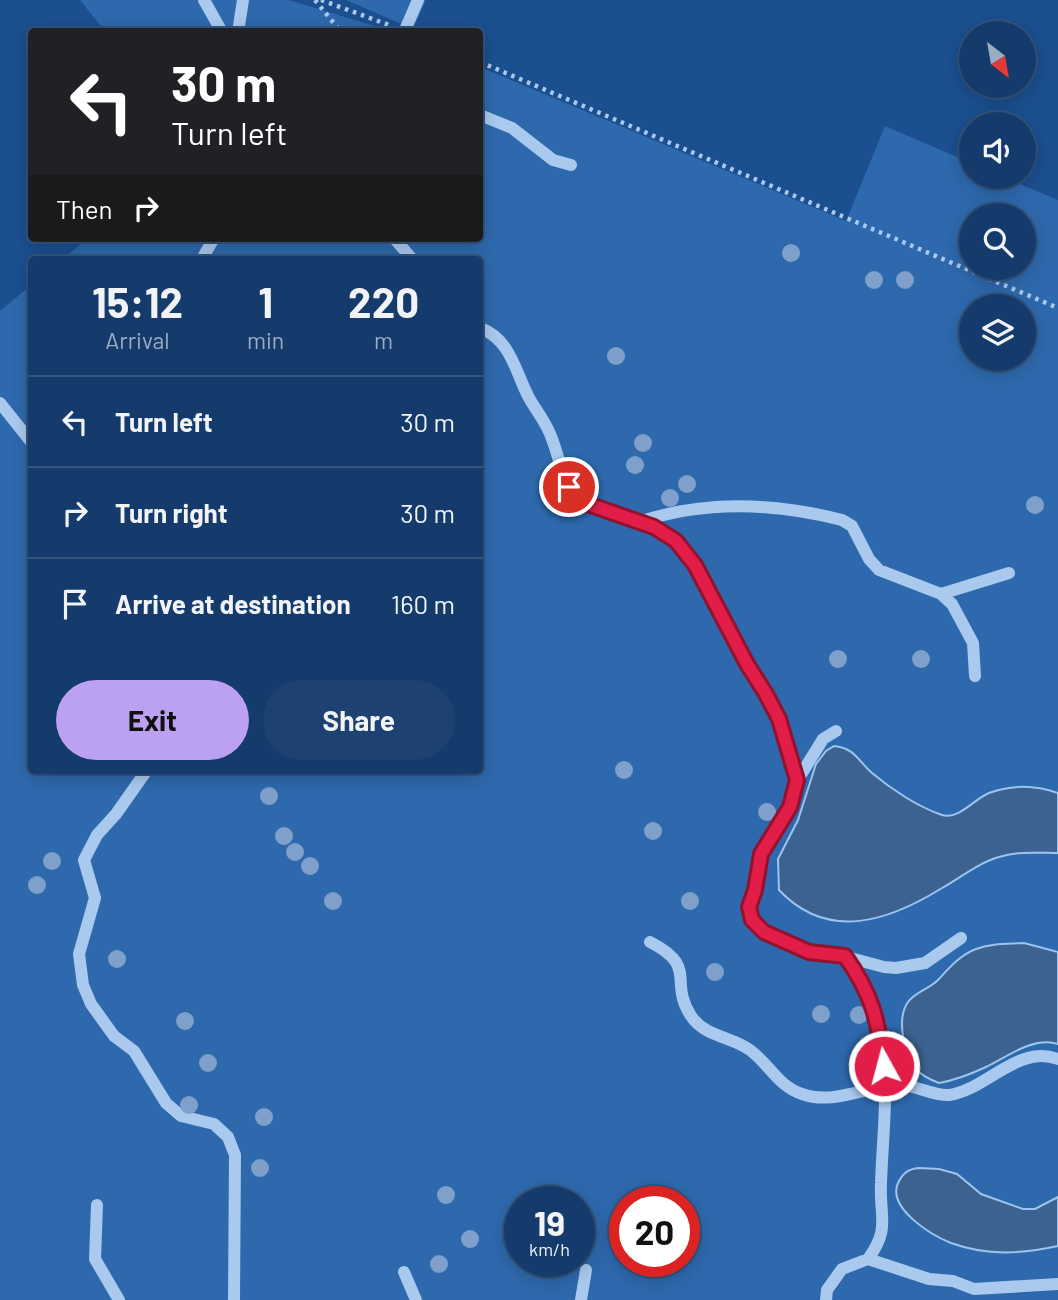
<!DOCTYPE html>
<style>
body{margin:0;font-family:Barlow,sans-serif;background:#1d4271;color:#f1f3f6;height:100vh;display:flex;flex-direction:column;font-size:26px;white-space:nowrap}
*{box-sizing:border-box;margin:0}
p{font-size:23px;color:#9dadc1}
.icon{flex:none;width:38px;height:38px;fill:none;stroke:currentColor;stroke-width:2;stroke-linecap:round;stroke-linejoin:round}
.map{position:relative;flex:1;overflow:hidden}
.drawer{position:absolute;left:28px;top:256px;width:455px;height:518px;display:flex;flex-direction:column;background:#143b6b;border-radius:7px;box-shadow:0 4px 18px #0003,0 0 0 2px #33557e}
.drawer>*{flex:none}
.guide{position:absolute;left:28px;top:28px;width:455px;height:214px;border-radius:7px;box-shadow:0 4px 18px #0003,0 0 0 2px #33557e;background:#202124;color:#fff;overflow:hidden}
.needle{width:46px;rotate:149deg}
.tools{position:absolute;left:959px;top:21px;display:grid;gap:14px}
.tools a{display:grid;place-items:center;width:77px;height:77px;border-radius:50%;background:#143b6b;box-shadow:0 4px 18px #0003,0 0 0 2px #33557e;font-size:35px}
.speed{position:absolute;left:504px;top:1186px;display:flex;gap:14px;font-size:35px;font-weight:700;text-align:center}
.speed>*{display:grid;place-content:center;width:91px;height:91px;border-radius:50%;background:#143b6b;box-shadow:0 4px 18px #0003,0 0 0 2px #33557e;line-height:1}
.speed small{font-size:18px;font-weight:400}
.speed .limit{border:10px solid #d22;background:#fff;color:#111}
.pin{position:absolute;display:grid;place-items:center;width:60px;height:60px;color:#fff;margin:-30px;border:4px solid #fff;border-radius:50%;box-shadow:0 2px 7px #0007}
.me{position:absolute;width:77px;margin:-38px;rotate:353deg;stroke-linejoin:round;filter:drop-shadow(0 0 5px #0008)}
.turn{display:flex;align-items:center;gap:24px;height:147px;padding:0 28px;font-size:32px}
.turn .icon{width:91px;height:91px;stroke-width:2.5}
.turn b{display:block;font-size:49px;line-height:60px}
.then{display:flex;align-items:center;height:66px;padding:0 28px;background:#0003;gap:14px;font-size:26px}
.eta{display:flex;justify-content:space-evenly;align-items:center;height:119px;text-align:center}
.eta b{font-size:42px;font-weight:700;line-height:49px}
.cta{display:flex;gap:14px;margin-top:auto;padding:14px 28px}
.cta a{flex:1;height:80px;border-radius:42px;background:#bca0f2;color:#111;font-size:28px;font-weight:700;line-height:80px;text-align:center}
.cta a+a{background:#1d4271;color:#f1f3f6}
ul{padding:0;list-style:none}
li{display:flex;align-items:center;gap:21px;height:91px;padding:0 28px;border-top:2px solid #33557e}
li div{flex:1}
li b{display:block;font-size:26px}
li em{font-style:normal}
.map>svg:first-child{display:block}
</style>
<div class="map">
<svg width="1058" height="1300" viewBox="0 0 1058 1300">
<rect width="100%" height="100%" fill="#1b4f8f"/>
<!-- green -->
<path fill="#2e69ad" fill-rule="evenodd" d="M80 0H289L391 31H105Z
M346 0H426L413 29Z
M480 67 846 221 885 126 971 163V177H1003L1058 200V1300H0V311L31 285 32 770H480V259H63L88 238H480ZM971 215H1024V268H971ZM971 306H1024V359H971ZM520 1202H579V1262H520ZM625 1202H684V1262H625Z"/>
<!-- water -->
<path fill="#3c6290" stroke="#9cc4f0" stroke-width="2" d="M834 746C855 748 858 761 872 773 891 789 918 807 942 815 959 820 974 799 989 793 1013 784 1035 785 1058 793V853C1038 853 1018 851 999 857 978 863 960 878 942 888 889 921 828 942 779 890L778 859 798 820 816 764 826 751Z
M1024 943 1058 952V1044C1033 1036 1007 1057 986 1067 971 1074 956 1080 939 1083 931 1080 922 1076 916 1069 904 1054 896 1019 908 1002 915 992 929 989 938 980 949 968 960 955 976 949 991 943 1008 944 1024 943Z
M919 1168 939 1169 957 1174 981 1194 1023 1209H1035L1058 1197V1246C1021 1254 987 1256 951 1243 931 1235 887 1208 898 1183 903 1173 908 1169 919 1168Z"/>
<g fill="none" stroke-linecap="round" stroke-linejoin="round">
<!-- path -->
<path stroke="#a9c9ee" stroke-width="4.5" stroke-dasharray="3.5 5" stroke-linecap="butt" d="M315 0 341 32
M321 0 389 25
M480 62 1058 308"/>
<!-- minor -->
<path stroke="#a9c9ee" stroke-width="12" d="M204 0 222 32
M405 30 418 0
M238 32 243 0
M480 115 512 128 553 160 571 165
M394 238 412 259
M202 259 214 238
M480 328C510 339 515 370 528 396 536 411 547 423 552 439 561 462 562 484 582 502L654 527 676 542 695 565 747 664 767 694 779 719 797 781 790 807 761 854 755 890 749 907 752 920 758 928 809 952 839 955 884 967 896 968 925 963 961 938
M0 403 32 443
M639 522C705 500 775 503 842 520L852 526 869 559 879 570 941 594 952 604 973 643 975 676
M941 594 1009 573
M147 770 116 814 97 835 84 860 95 898 79 954 83 985 91 1004 114 1036 134 1051 166 1103 181 1116 214 1124 228 1137 235 1155 234 1300
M797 781 823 739 836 731
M650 942C699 967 668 981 691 1016 705 1037 731 1036 750 1050 770 1065 778 1086 802 1094 836 1106 868 1084 902 1085 918 1086 933 1096 949 1095 986 1090 1018 1044 1058 1059
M844 956C853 967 862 979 868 992 895 1052 883 1119 881 1183 879 1216 891 1228 868 1259
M97 1205 95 1259 119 1300
M404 1272 416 1300
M581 1300 586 1270
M826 1300 827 1290 842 1269 868 1259 929 1279 953 1281 974 1289 1058 1284"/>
</g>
<!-- trees -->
<g fill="#7ea0ca">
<circle cx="791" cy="253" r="9"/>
<circle cx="874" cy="280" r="9"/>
<circle cx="905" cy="280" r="9"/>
<circle cx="616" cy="356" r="9"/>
<circle cx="643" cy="443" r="9"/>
<circle cx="635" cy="465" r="9"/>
<circle cx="687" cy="484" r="9"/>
<circle cx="670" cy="498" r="9"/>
<circle cx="1035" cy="505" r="9"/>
<circle cx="838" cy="659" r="9"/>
<circle cx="921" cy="659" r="9"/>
<circle cx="624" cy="770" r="9"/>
<circle cx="269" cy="796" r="9"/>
<circle cx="767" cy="812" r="9"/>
<circle cx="653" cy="831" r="9"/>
<circle cx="284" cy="836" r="9"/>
<circle cx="295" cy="852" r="9"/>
<circle cx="52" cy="861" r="9"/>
<circle cx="310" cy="866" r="9"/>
<circle cx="37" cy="885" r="9"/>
<circle cx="333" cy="901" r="9"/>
<circle cx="690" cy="901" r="9"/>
<circle cx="117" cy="959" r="9"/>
<circle cx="715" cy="972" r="9"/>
<circle cx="821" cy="1014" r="9"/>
<circle cx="859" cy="1015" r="9"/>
<circle cx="185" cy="1021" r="9"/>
<circle cx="208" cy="1063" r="9"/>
<circle cx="189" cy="1105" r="9"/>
<circle cx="264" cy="1117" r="9"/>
<circle cx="260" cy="1168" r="9"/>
<circle cx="446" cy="1195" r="9"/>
<circle cx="470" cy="1239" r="9"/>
<circle cx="439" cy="1264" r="9"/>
</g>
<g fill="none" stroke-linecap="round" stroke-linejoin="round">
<defs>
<path id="route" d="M569 487 582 502 654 527 676 541 695 565 747 664 766 694 779 719 797 780 790 807 761 854 755 890 749 907 752 920 764 932 809 952 845 956C872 994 878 1019 884 1066"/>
</defs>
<!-- route casing -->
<use href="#route" stroke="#92132f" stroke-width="18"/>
<!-- route -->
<use href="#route" stroke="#e11d48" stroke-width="12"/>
</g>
</svg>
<div class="tools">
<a><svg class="needle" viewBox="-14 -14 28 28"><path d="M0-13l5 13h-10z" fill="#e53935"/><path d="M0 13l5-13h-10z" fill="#9dadc1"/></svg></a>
<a><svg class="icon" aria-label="sound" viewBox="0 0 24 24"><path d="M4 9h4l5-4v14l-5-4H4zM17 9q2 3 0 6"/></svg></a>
<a><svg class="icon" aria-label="search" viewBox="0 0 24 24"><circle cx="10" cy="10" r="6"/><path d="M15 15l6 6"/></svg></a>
<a><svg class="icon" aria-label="layers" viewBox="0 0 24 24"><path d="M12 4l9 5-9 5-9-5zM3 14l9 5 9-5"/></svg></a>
</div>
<div class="speed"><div>19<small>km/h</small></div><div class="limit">20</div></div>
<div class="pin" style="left:569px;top:487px;background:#d93025"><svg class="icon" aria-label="arrive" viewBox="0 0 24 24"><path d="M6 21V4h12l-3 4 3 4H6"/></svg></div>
<svg class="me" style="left:884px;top:1066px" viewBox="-20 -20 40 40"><circle r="17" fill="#e11d48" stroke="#fff" stroke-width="3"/><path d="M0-11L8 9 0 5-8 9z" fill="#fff"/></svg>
<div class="guide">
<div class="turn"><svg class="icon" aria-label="left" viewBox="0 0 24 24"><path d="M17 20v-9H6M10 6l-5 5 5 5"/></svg><div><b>30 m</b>Turn left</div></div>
<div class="then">Then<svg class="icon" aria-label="right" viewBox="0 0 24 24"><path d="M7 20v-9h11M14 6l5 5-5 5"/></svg></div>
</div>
<section class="drawer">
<div class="eta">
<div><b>15:12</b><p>Arrival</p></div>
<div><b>1</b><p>min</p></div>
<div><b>220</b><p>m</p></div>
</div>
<ul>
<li><svg class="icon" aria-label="left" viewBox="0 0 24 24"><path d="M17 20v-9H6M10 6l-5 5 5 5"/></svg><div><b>Turn left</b></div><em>30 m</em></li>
<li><svg class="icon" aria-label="right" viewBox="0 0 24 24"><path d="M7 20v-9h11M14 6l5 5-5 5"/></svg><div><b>Turn right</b></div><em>30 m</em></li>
<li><svg class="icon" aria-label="arrive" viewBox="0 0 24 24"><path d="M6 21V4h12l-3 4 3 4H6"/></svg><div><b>Arrive at destination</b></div><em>160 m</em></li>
</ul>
<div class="cta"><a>Exit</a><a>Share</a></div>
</section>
</div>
